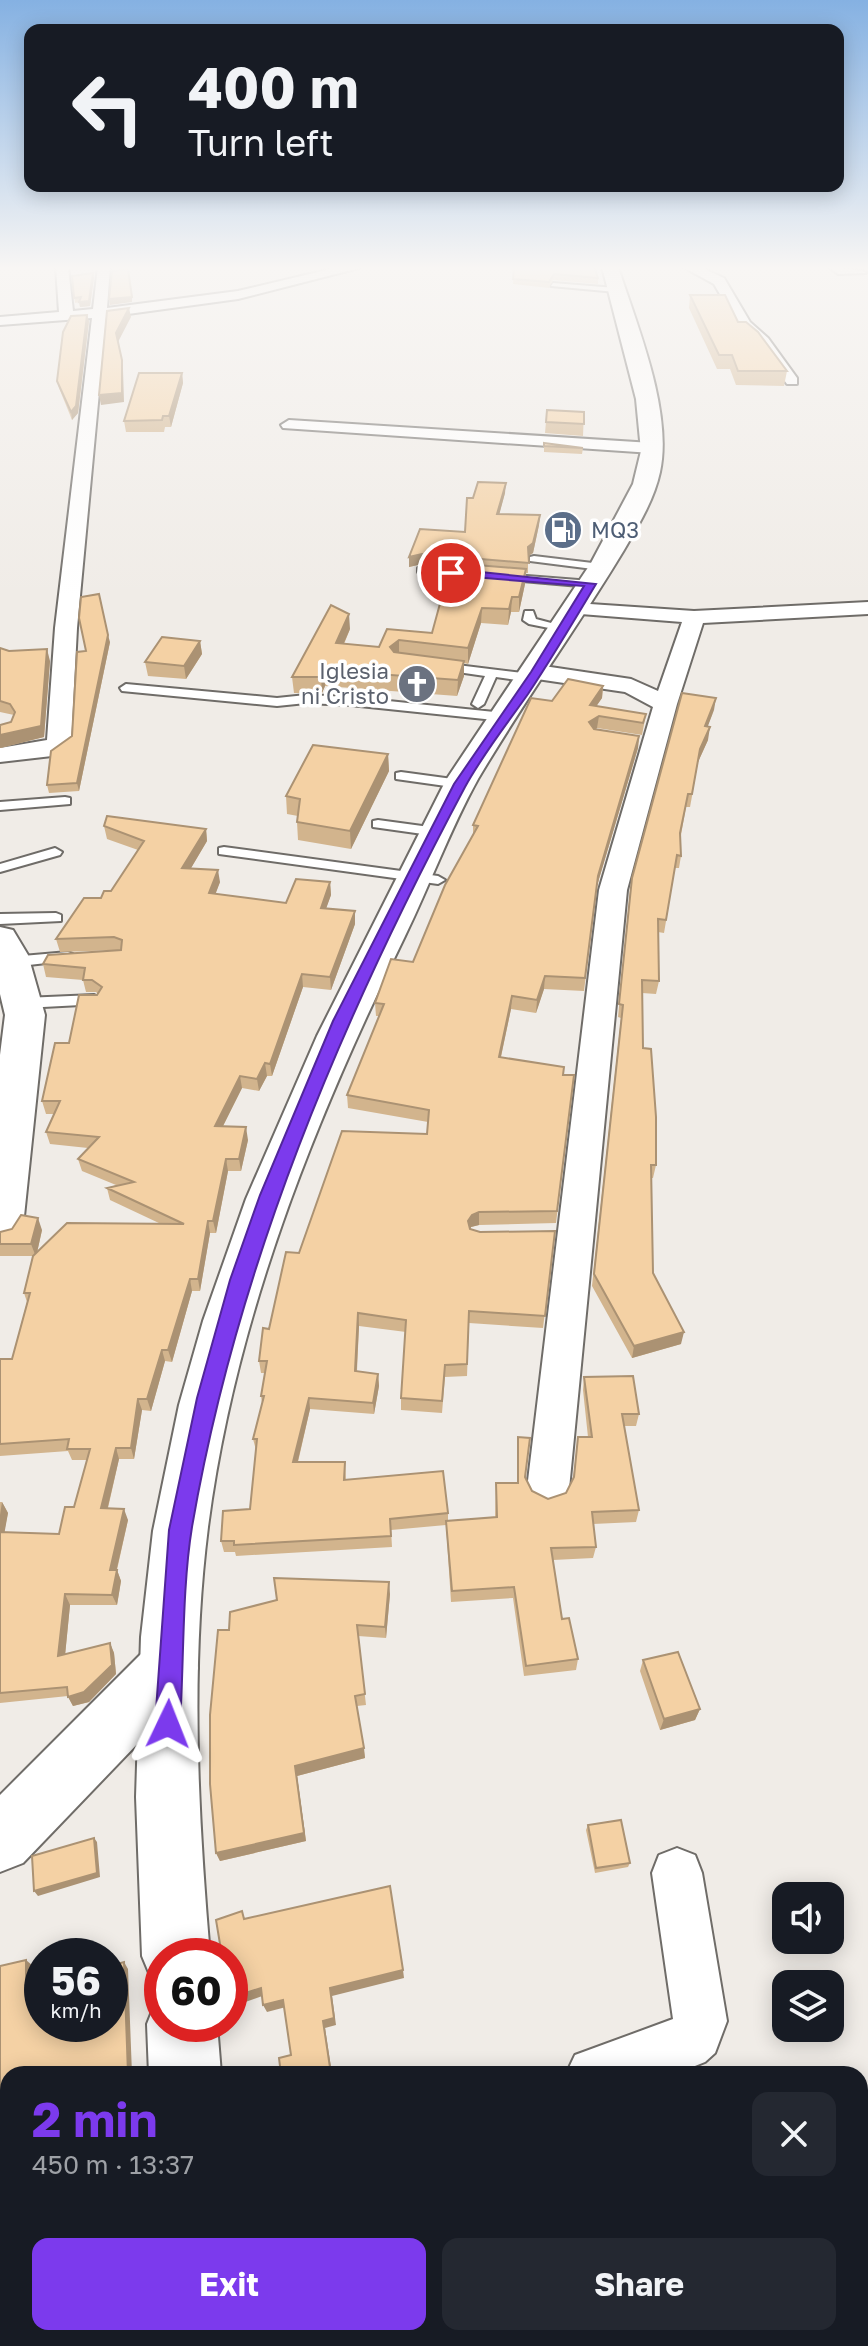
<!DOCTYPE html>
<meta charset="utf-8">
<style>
body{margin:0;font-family:"Golos Text",sans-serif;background:#242831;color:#f1f3f6;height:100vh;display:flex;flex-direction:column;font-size:30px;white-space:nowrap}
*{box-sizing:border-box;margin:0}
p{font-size:26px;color:#9ea1a6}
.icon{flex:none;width:44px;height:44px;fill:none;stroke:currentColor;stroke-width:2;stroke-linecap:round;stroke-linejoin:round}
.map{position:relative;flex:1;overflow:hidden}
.details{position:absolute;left:0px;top:2066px;width:868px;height:280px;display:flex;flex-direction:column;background:#171b24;border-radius:24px 24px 0 0;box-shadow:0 4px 20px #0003}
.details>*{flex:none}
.top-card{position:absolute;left:24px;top:24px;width:820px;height:168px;border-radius:16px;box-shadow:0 4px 20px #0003;background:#171b24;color:#f1f3f6;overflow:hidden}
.fabs{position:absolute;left:772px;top:1882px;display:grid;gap:16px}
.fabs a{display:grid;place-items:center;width:72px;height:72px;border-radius:16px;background:#171b24;box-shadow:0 4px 20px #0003;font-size:40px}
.speed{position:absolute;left:24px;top:1938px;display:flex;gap:16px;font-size:40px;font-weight:700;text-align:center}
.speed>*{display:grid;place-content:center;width:104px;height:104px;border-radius:50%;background:#171b24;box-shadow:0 4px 20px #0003;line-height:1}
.speed small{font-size:20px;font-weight:400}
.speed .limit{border:12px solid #d22;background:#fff;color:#111}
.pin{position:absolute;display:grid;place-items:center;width:68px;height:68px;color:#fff;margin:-34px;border:4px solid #fff;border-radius:50%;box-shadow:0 2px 8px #0007}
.me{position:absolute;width:88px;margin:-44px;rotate:2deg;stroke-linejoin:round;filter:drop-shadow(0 0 6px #0008)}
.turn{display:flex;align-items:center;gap:28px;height:168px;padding:0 32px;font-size:36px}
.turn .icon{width:104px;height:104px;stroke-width:2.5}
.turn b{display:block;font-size:56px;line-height:68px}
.round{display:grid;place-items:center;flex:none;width:84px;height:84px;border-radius:16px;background:#242831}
.summary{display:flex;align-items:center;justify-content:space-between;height:136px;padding:0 32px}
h1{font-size:48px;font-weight:700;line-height:60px;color:#7c3aed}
.button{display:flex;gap:16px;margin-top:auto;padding:16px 32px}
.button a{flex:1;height:92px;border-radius:16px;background:#7c3aed;color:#fff;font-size:32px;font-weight:700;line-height:92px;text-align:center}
.button a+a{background:#242831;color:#f1f3f6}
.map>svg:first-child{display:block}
</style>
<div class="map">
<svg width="868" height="2346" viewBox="0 0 868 2346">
<rect width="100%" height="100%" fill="#f0ece7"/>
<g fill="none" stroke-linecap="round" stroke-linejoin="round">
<defs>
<path id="lane" d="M829 267 863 271 866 273 838 274Z
M553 283 616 288 620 290 616 292 551 286Z
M534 556 601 564 606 567 601 570 530 561V557Z
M422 567 473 571 478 574 473 577 418 572V568Z
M502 574 591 581 596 584 591 587 498 579V575Z
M525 611H533L536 619 570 628 564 631 529 624 523 620Z
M441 663 531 674 537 678 531 682 496 677 484 704 478 708 472 704 485 676 437 669 435 667Z
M126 684 277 698 306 695 350 697 504 713 510 717 504 721 350 705 306 703 277 706 122 691 120 688Z
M401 772 460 780 467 784 460 788 396 779V773Z
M65 797 70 798V804L0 810V802Z
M378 820 437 828 444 832 437 836 373 827V821Z
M224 847 438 876 445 880 438 884 219 854V848Z
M55 848 62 852 60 855 0 872V864Z
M56 913 61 915V921L0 924V914Z
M68 952 73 954V960L11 967 3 962 11 957Z
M94 995 102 1000 100 1004 24 1008 16 1003 24 998Z"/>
<path id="street" d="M56 267H68L73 311 93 309 98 267H110L107 308 238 291 339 267H363L238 299 106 317 77 628 71 744 52 756 0 762V748L47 740 55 628 92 318 0 325V317L59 312Z
M683 267H700L724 278 750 322 768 338 797 378V384H787L758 344 739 327 714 284Z
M289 420 652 443 661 448 652 453 283 428 281 425Z
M868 602V614L703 623 677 704 627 890 569 1489 563 1502 548 1508 533 1502 527 1489 599 890 653 707 625 692 537 679 526 672 537 665 631 679 658 691 682 622 568 613 565 609 568 605 575 603 694 611Z
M677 1848 695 1855 702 1873 727 2021 715 2053 705 2062 675 2074H566L575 2055 673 2019 652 1873 659 1855Z"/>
<path id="secondary" d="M0 927 13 930 28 955 45 1015 23 1226 16 1238 0 1244V1055L5 1015 0 994Z
M169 1639 190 1647 198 1668 190 1689 23 1863 0 1872V1795L148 1647Z"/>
<path id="primary" d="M602 267H618C637 325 673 412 660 472 654 500 638 526 624 550 577 628 524 701 478 779 450 829 430 885 405 936 313 1124 235 1319 208 1527 190 1669 198 1814 210 1956H162V1984L152 1980 142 1956 136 1797 141 1637 153 1531 179 1405 203 1321 246 1199 317 1036 446 780 591 563 633 484 641 451 636 399Z
M162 1997V2024H217L221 2074H149L147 2024 157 1999Z
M175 2338H255L257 2346H177Z"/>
</defs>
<!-- lane casing -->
<use href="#lane" stroke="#6f6c68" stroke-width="4"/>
<!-- street casing -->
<use href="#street" stroke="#6f6c68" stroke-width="4"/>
<!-- secondary casing -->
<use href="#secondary" stroke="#6f6c68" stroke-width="4"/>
<!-- primary casing -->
<use href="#primary" stroke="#6f6c68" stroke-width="4"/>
<!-- lane -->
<use href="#lane" fill="#fff" fill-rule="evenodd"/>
<!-- street -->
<use href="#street" fill="#fff" fill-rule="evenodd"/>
<!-- secondary -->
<use href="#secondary" fill="#fff" fill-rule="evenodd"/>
<!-- primary -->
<use href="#primary" fill="#fff" fill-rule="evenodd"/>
</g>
<!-- wall -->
<path fill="#d2b48d" d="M514 267 598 278V284L553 280 549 288 513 284Z
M72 276 94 278 90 306 80 307 79 302 75 303Z
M690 295 738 322 787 371 784 386 736 385 730 369H717L689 308Z
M89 321 78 413 72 420 59 388 57 381Z
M182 373 183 383 171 427H165L164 432H126L124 421Z
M547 410 584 412 583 436 545 433Z
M544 443 583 448 582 454 544 452Z
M505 493 499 514 540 515 539 525 533 553 528 556V573H526L525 584 519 612H511L508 625 481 623 468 664 464 663V676L457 696 325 686 322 693H294L292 677 350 629 344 644 379 647 387 629 432 633 450 566 422 564 409 567V557L465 532 473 498Z
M200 641 202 654 186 679 148 676 145 662Z
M110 642 79 791 49 793 47 785 72 736 86 651Z
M0 648 50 661 44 737 0 748V725L11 722 14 715 0 712Z
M603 686 602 698 596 706 646 714 642 735 597 728 596 729 639 736 638 748 596 889 584 991 544 989 536 1013 511 1009 501 1057 563 1075H574L556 1223 479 1225 471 1227 470 1229 480 1232 555 1231 543 1328 469 1323 467 1376 445 1377 442 1413 401 1410V1398L406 1332 359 1326 357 1371 378 1374 379 1386 374 1414 310 1409 298 1462H345L346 1480 448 1513V1521L495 1518 496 1483H517L518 1437 525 1477 532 1491 548 1499 566 1493 573 1479 578 1437H588L583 1390 584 1377 639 1414 636 1426H624L639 1510 636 1522 593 1524 596 1547 593 1558 553 1560 562 1619 578 1659 576 1670 524 1676 513 1598 451 1602 446 1525 391 1530 392 1547 236 1556 235 1552H224L221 1541 250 1509 256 1450 253 1439 262 1403 261 1396 265 1373H261L259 1361 269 1329 299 1253 427 1134 428 1122 348 1108 347 1095 379 1016H376L375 1003 413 962 473 835V825L552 701Z
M714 710 707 727 708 740 698 762 690 807H686L681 835V856L679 868H675L664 933 658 932 659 981 656 994 642 993 643 1048 656 1165 653 1178H651L653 1273 681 1344 632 1358 592 1286 621 1018 618 1017 630 891Z
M388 754 389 771 351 849 298 840 297 822 298 816 287 814 286 796Z
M104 826 206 829 207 841 191 868 220 882 215 894 286 903 330 882 331 895 326 908 355 911V924L331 990 303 987 272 1076H267L259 1091 242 1088 223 1126 248 1140 241 1171H228L216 1233H210L200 1291H192L172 1362 165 1361 151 1411 142 1410 134 1459H119L108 1508 128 1520 117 1570 121 1581 117 1605H70L65 1655 110 1643 114 1653 116 1674 89 1702 73 1706 68 1696 0 1703V1502H2L8 1513 4 1532 59 1534 74 1507 87 1460H72L68 1451 0 1456V1359H12L27 1302 24 1293 33 1256H0V1232L42 1230 37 1253 161 1224 110 1200 107 1188 116 1185 82 1171 78 1159 88 1148 50 1144 46 1132 54 1114H46L42 1101 69 1043 98 994 96 992H86L83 980 46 977 43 964 119 950 60 952 56 939 101 898 111 891 138 850 107 839Z
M390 1594 386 1638 358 1636 366 1705 357 1706 365 1758 297 1776 306 1841 220 1861 216 1853 229 1630Z
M643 1660 700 1709 695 1720 660 1730 640 1671Z
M588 1825 630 1863 628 1867 595 1873 586 1830Z"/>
<!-- shaded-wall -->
<path fill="#ab9273" d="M93 273 94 278 90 306 80 307 79 302Z
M132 297V302L110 305 109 299Z
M129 308 131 317 118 342 116 333Z
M87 315 89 321 78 413 72 420 71 412Z
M122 360 123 370 124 402 101 405 99 395Z
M182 373 183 383 171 427 169 416Z
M506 483 505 493 497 523V514Z
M540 515 539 525 533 553 527 557 528 547Z
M422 554V564L409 567V557Z
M526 569 525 584 519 612V597Z
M512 597 511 612 508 625 509 609Z
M482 608 481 623 468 664V648Z
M349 614 350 629 337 659 336 643Z
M108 635 110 642 79 791 77 783Z
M399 640V656L390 663V647Z
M200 641 202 654 186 679 184 666Z
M47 649 50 661 44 737 0 748V735L41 726Z
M464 661V676L457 696 458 680Z
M324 670 325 686 322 693 321 677Z
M603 686 602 698 589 717 590 705Z
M716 698 714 710 703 739 705 726Z
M599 716 597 728 588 734 589 722Z
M710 727 708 740 698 762 690 807 700 749Z
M639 736 638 748 596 889 584 991 598 876Z
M388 754 389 771 351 849 350 831Z
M206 829 207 841 184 880 182 868Z
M218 870 220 882 211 906 209 893Z
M330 882 331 895 322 920 321 908Z
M355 911V924L331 990 330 977Z
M302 974 303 987 272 1076 270 1064Z
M545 976 544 989 536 1013 537 1000Z
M512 996 511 1009 498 1070 499 1057Z
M265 1063 267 1076 259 1091 257 1079Z
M240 1076 242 1088 217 1138 215 1126Z
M246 1127 248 1140 241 1171 239 1159Z
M226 1159 228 1171 216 1233 213 1221Z
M479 1212V1225L471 1227 467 1234 468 1221 472 1215Z
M38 1218 42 1230 36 1257 31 1244Z
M208 1221 210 1233 200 1291 198 1279Z
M190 1279 192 1291 172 1362 168 1350Z
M358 1313 359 1326 356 1383 355 1371Z
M684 1332 681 1344 632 1358 634 1346Z
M162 1350 165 1361 151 1411 147 1399Z
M378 1374 379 1386 374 1414 373 1403Z
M309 1398 310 1409 295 1473 293 1462Z
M138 1399 142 1410 134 1459 131 1448Z
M116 1448 119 1459 105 1519 101 1508Z
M2 1502 8 1513 0 1558V1515Z
M124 1509 128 1520 114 1581 110 1570Z
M117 1570 121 1581 117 1605 112 1595Z
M389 1582 390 1594 386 1638 385 1627Z
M65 1594 70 1605 64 1666 58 1656Z
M110 1643 114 1653 116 1674 89 1702 73 1706 68 1697Z
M700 1709 695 1720 660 1730 664 1719Z
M364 1748 365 1758 297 1776 306 1841 220 1861 216 1853 295 1766Z
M94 1838 97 1842 100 1877 38 1896 34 1891Z
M26 1960 33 1966V1994L26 1988Z
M124 1962 128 1969 132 2074H128Z
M403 1970 404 1978 332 1996 336 2025 325 2028 332 2074H331L323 2021 330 1988Z
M261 1988 265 1995 234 2006 230 1999Z
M283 2000 286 2007 267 2012 263 2005Z
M108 2338H114L115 2346H109Z"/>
<!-- building -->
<path fill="#f4d1a4" stroke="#ab9273" stroke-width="2" d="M514 267H594L598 278 554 274 549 282 513 279Z
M128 269 132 297 109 299 112 271Z
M93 273 89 301 79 302 81 297 74 298 72 276Z
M690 295H725L738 322H746L758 332 787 371H738L732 355H719Z
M129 308 116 333 122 360V393L99 395 107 311Z
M87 315 76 406 71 412 57 381 63 332 71 316Z
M139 373H182L169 416H163L162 420 124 421Z
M547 410 584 412V424L546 422Z
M544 443 583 448 544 446Z
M478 482 506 483 497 514 540 515 533 543 528 547 529 563 422 554 409 557 420 529 465 532 467 498H473Z
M451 563 526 569 519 597H512L509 609 482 608 468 648 399 640 390 647 394 652 464 661 458 680 324 670 321 677H292L331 605 349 614 336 643 379 647 387 629 432 633Z
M99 594 108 635 77 783 47 785 51 751 72 736 77 652 86 651 79 618 81 597Z
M162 637 200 641 184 666 145 662Z
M0 648 9 651 47 649 41 726 0 735V725L11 722 15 712 10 704 0 701Z
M568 679 603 686 590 705 646 714 643 723 599 716 589 722 594 729 639 736 598 876 585 978 545 976 537 1000 512 996 499 1057 564 1067 563 1075H574L557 1211 479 1212 472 1215 468 1221 470 1229 480 1232 555 1231 545 1316 469 1311 467 1364 445 1365 442 1401 401 1398 406 1320 358 1313 355 1371 378 1374 373 1403 309 1398 293 1462H345L344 1480 443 1471 448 1513 390 1519 391 1536 234 1545V1541H221L223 1511 250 1509 257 1439H253L264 1396H261L267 1361H259L263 1328 269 1329 286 1252 299 1253 342 1131 427 1134 429 1110 347 1095 384 1004 375 1003 391 959 413 962 445 885 478 826 473 825 531 698 552 701Z
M682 693 716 698 705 726 710 727 700 749 692 794H688L680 833 681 856 677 855 666 920 658 919 659 981 642 980 643 1048 651 1049 656 1117V1165H651L653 1273 684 1332 634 1346 594 1274 623 1005 619 1004 632 878Z
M313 745 388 754 350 831 297 822 300 799 286 796Z
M107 816 206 829 182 868 218 870 209 893 286 903 296 879 330 882 321 908 355 911 330 977 302 974 270 1064 265 1063 257 1079 240 1076 215 1126 246 1127 239 1159H226L213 1221H208L198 1279H190L168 1350H162L147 1399H138L131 1448H116L101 1508 124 1509 110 1570H117L112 1595 65 1594 58 1656 110 1643 112 1665 84 1692 68 1697 67 1687 0 1693V1532L59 1534 65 1507H74L90 1449H67L69 1439 0 1444V1359H12L30 1293H24L33 1256 67 1223 184 1224 107 1188 134 1182 78 1159 99 1137 46 1132 60 1101H42L55 1043H69L79 995H97L102 987 92 980H83L85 968 43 964 48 955 121 950 122 940 114 937 56 939 84 898H101L104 891H111L144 841 104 826Z
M21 1215 38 1218 31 1244H0V1232L12 1229Z
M633 1376 639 1414H622L639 1510 592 1512 596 1547 551 1548 562 1619 569 1618 578 1659 526 1666 514 1587 452 1591 446 1521 497 1517 496 1483H518V1437L530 1438 525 1477 532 1491 548 1499 566 1493 574 1477 578 1437H592L584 1377Z
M274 1578 389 1582 385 1627 357 1625 365 1694 355 1696 364 1748 295 1766 304 1833 216 1853 210 1784V1715L218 1630H229L230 1612 277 1600Z
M678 1652 700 1709 664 1719 643 1660Z
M621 1820 630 1863 596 1868 588 1825Z
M94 1838 97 1873 34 1891 32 1856Z
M390 1886 403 1970 330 1988 334 2018 323 2021 331 2074H281L279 2058 291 2055 283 2000 263 2005 261 1988 230 1998V1956H222L216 1920 242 1911 244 1919Z
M26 1960V1988L42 1984V2024H110V1966L124 1962 128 2074H8V2338H108L109 2346H0V1966Z
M362 2338H519L521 2346H346Z
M570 2338H627L629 2346H572Z"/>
<!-- sky -->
<linearGradient id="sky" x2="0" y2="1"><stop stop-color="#85b1e2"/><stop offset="0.45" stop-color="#f8f6f4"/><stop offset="1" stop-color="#f8f6f4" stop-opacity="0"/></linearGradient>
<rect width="868" height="596" fill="url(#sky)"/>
<!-- route -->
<path fill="#7c3aed" stroke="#51269a" stroke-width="2" d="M451 569 596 584C574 621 552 658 528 694 507 724 483 754 465 787 341 1020 237 1265 192 1527 182 1588 184 1662 180 1724L177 1733 168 1737 159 1733 155 1724 169 1530 197 1398 230 1280 260 1195 333 1021 454 784 531 672 584 586 447 575Z"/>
<!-- icons -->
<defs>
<symbol id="fuel-disc" viewBox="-11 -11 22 22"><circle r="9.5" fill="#5c6f8a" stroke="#fff"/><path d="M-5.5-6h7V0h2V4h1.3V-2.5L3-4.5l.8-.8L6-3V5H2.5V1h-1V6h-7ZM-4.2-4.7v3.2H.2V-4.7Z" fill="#fff"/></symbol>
<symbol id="church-disc" viewBox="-11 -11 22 22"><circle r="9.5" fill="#6b7280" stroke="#fff"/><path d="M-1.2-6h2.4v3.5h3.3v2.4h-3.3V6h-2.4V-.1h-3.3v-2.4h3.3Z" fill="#fff"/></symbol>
</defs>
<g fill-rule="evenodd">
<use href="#fuel-disc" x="541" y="508" width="44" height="44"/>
<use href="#church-disc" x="395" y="662" width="44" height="44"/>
</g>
<g text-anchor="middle" stroke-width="7" stroke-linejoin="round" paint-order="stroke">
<!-- far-service labels -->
<g font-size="22" fill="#4e5e75" stroke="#fff" text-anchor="start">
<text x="591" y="538">MQ3</text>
</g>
<!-- far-worship labels -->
<g font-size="22" fill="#5b616d" stroke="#fff" text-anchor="end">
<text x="389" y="679">Iglesia<tspan x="389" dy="25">ni Cristo</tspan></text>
</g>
</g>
</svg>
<div class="fabs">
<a><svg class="icon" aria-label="sound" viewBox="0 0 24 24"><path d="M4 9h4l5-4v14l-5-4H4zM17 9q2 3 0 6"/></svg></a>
<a><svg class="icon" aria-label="layers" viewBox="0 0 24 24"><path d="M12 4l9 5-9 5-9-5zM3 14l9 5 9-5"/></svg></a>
</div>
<div class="speed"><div>56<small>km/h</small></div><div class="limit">60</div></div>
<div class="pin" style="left:451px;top:573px;background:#d93025"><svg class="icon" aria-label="arrive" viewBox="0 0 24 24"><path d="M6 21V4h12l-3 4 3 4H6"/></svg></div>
<svg class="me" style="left:168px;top:1724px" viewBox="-20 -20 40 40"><path d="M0-17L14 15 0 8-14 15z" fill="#7c3aed" stroke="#fff" stroke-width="4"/></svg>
<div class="top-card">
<div class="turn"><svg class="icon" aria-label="left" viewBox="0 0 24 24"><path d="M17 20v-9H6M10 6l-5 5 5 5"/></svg><div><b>400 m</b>Turn left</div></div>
</div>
<section class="details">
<div class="summary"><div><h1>2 min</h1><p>450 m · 13:37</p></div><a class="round"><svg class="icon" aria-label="close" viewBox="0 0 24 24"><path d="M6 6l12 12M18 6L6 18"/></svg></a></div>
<div class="button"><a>Exit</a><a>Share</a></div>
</section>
</div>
